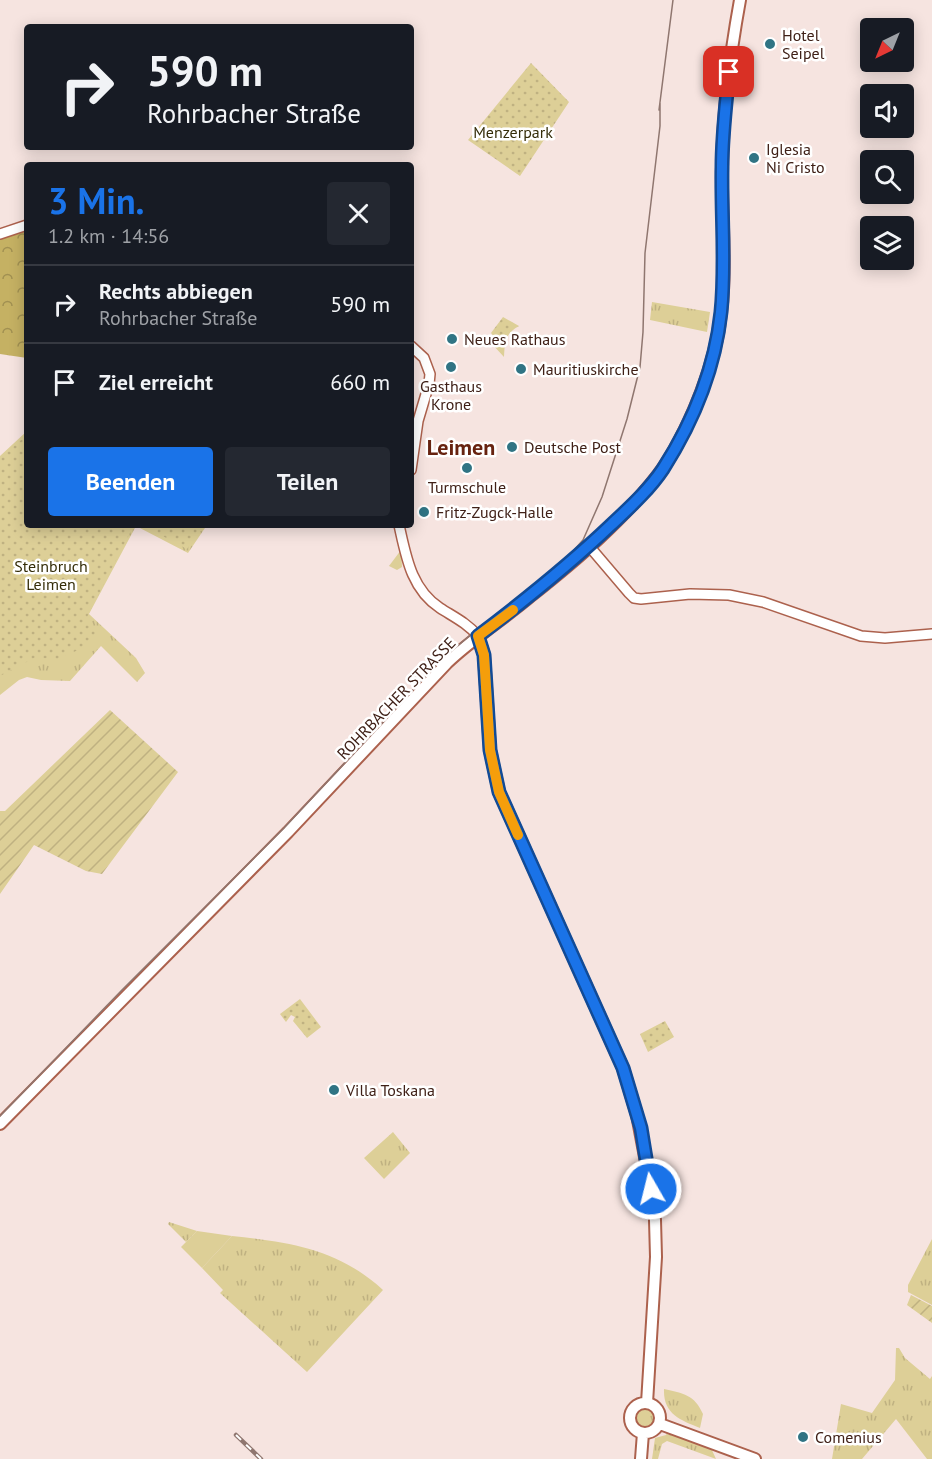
<!DOCTYPE html>
<html lang="de">
<meta charset="utf-8">
<style>
body{margin:0;font-family:"PT Sans",sans-serif;background:#242831;color:#f1f3f6;height:100vh;display:flex;flex-direction:column;font-size:22px;white-space:nowrap}
*{box-sizing:border-box;margin:0}
p{font-size:20px;color:#9ea1a6}
.icon{flex:none;width:33px;height:33px;fill:none;stroke:currentColor;stroke-width:2;stroke-linecap:round;stroke-linejoin:round}
.map{position:relative;flex:1;overflow:hidden}
.sheet{position:absolute;left:24px;top:162px;width:390px;height:366px;display:flex;flex-direction:column;background:#171b24;border-radius:6px;box-shadow:0 3px 15px #0003}
.sheet>*{flex:none}
.banner{position:absolute;left:24px;top:24px;width:390px;height:126px;border-radius:6px;box-shadow:0 3px 15px #0003;background:#171b24;color:#f1f3f6;overflow:hidden}
.needle{width:39px;rotate:223deg}
.buttons{position:absolute;left:860px;top:18px;display:grid;gap:12px}
.buttons a{display:grid;place-items:center;width:54px;height:54px;border-radius:6px;background:#171b24;box-shadow:0 3px 15px #0003;font-size:30px}
.pin{position:absolute;display:grid;place-items:center;width:51px;height:51px;color:#fff;margin:-26px;border-radius:12px;box-shadow:0 3px 9px #0006}
.me{position:absolute;width:66px;margin:-33px;rotate:352deg;stroke-linejoin:round;filter:drop-shadow(0 0 4px #0008)}
.turn{display:flex;align-items:center;gap:21px;height:126px;padding:0 24px;font-size:27px}
.turn .icon{width:78px;height:78px;stroke-width:2.5}
.turn b{display:block;font-size:42px;line-height:51px}
.round{display:grid;place-items:center;flex:none;width:63px;height:63px;border-radius:6px;background:#242831}
.overview{display:flex;align-items:center;justify-content:space-between;height:102px;padding:0 24px}
h1{font-size:36px;font-weight:700;line-height:45px;color:#1a73e8}
.action{display:flex;gap:12px;margin-top:auto;padding:12px 24px}
.action a{flex:1;height:69px;border-radius:6px;background:#1a73e8;color:#fff;font-size:24px;font-weight:700;line-height:69px;text-align:center}
.action a+a{background:#242831;color:#f1f3f6}
ul{padding:0;list-style:none}
li{display:flex;align-items:center;gap:18px;height:78px;padding:0 24px;border-top:2px solid #363941}
li div{flex:1}
li b{display:block;font-size:22px}
li em{font-style:normal}
.map>svg:first-child{display:block}
</style>
<div class="map">
<svg width="932" height="1459" viewBox="0 0 932 1459">
<defs>
<pattern id="grass-tufts" width="24" height="20" patternUnits="userSpaceOnUse" patternTransform="scale(1.5)"><rect width="24" height="20" fill="#ddcf97"/><path d="M3 7l-1-3M5 7V3M7 7l1-3M15 17l-1-3M17 17v-4M19 17l1-3" fill="none" stroke="#bfb181"/></pattern>
<pattern id="forest-crowns" width="20" height="18" patternUnits="userSpaceOnUse" patternTransform="scale(1.5)"><rect width="20" height="18" fill="#c5b163"/><path d="M2 6a3 3 0 1 1 6 0M12 15a3 3 0 1 1 6 0" fill="none" stroke="#a19051"/></pattern>
<pattern id="park-dots" width="8" height="8" patternUnits="userSpaceOnUse" patternTransform="scale(1.5)"><rect width="8" height="8" fill="#ddcf97"/><path d="M2 2h.1M6 6h.1" fill="none" stroke="#bfb181" stroke-width="1.8" stroke-linecap="round"/></pattern>
<pattern id="garden-furrows" width="10" height="10" patternUnits="userSpaceOnUse" patternTransform="scale(1.5)"><rect width="10" height="10" fill="#ddcf97"/><path d="M-1 1l2-2M0 10L10 0M9 11l2-2" fill="none" stroke="#bfb181"/></pattern>
</defs>
<rect width="100%" height="100%" fill="#f6e4e0"/>
<!-- grass -->
<path fill="url(#grass-tufts)" d="M652 302 710 312 707 332 650 320Z
M27 431V525H207L188 553 136 526 89 614 136 658 145 673 137 682 101 646 70 681 41 680 27 677 19 680 0 695V456Z
M401 550 402 567 397 570 389 566Z
M393 1132 410 1153 384 1179 364 1158Z
M169 1222 197 1231 186 1242 168 1224Z
M232 1236C289 1242 339 1249 383 1290L307 1372 220 1293 223 1290 202 1268Z
M932 1239V1305L908 1292V1285Z
M896 1348H899L905 1358 930 1379 932 1376V1459H927L896 1419 862 1459H832L841 1404 872 1413 895 1380Z
M664 1389C683 1393 695 1395 703 1414L700 1428C680 1420 663 1414 664 1389Z
M636 1418a9 9 0 1 1 18 0a9 9 0 1 1-18 0Z
M667 1433 711 1448 716 1459 667 1441 662 1444 658 1459H652L655 1438 666 1435Z"/>
<!-- forest -->
<path fill="url(#forest-crowns)" d="M27 230V358L0 354V238Z"/>
<!-- park -->
<path fill="url(#park-dots)" d="M531 63 569 102 520 176 468 140Z
M503 317 519 326C505 334 505 341 504 357L492 344 496 339 491 333Z
M27 435V525H134L86 619 100 635 78 650 57 660 36 657 0 676V458Z
M142 525H202L187 549Z
M300 999 321 1027 307 1038 293 1021 295 1017 291 1015 286 1022 280 1014Z
M665 1021 674 1037 648 1052 640 1034Z"/>
<!-- garden -->
<path fill="url(#garden-furrows)" d="M110 710 178 772 102 874 86 871 34 845 0 894V811H5Z
M911 1295 932 1306V1323L907 1305Z"/>
<!-- pitch -->
<path fill="#ddcf97" d="M197 1231 232 1236 202 1268 181 1247Z"/>
<g fill="none" stroke-linecap="round" stroke-linejoin="round">
<defs>
<path id="tertiary" d="M0 234 27 225
M411 346 424 358 430 374 429 384 418 421 411 470
M399 525C406 556 411 589 440 608 454 617 467 623 478 636
M589 546 629 593 634 598 641 599 690 594 729 595 763 602 861 636 885 638 932 634"/>
<path id="secondary" d="M478 636 484 655 490 750 499 792 623 1068 637 1115 651 1189 655 1220 656 1257 647 1403
M0 1124 288 832 447 663C473 638 504 619 532 595 576 560 622 521 657 476 670 460 680 440 689 421 705 386 717 351 721 313 727 265 721 215 722 167 723 111 730 55 740 0
M630 1418a15 15 0 1 1 30 0a15 15 0 1 1-30 0Z
M660 1424 755 1459
M641 1459 643 1433"/>
</defs>
<!-- tertiary casing -->
<use href="#tertiary" stroke="#ac614d" stroke-width="12"/>
<!-- secondary casing -->
<use href="#secondary" stroke="#ac614d" stroke-width="14"/>
<!-- tertiary -->
<use href="#tertiary" stroke="#fff" stroke-width="9"/>
<!-- secondary -->
<use href="#secondary" stroke="#fff" stroke-width="10"/>
<!-- tram -->
<path stroke="#8f766f" stroke-width="1.5" d="M659 110 673 0
M0 1116 121 991 284 828 442 659 474 632 541 582 563 562 583 540 602 497 627 419 640 367 643 332 645 253 660 126V103"/>
<defs>
<path id="rail" d="M236 1435 261 1459"/>
</defs>
<!-- rail casing -->
<use href="#rail" stroke="#8f766f" stroke-width="4.5"/>
<!-- rail -->
<use href="#rail" stroke="#fff" stroke-width="2" stroke-dasharray="7" stroke-linecap="butt"/>
</g>
<g fill="none" stroke-linecap="round" stroke-linejoin="round">
<defs>
<path id="route" d="M651 1189 641 1128 623 1068 499 792 490 750 484 655 478 636C524 601 569 565 611 525 629 508 649 490 663 469 693 422 715 368 721 312 726 264 721 215 722 167 722 135 726 104 729 72"/>
</defs>
<!-- route casing -->
<use href="#route" stroke="#114b97" stroke-width="15"/>
<!-- route -->
<use href="#route" stroke="#1a73e8" stroke-width="10"/>
<!-- slow -->
<path stroke="#f59e0b" stroke-width="10" d="M513 610 478 636 484 655 490 750 499 792 518 835"/>
</g>
<!-- markers -->
<g fill="#307484" stroke="#fff" stroke-width="2">
<circle cx="770" cy="44" r="6"/>
<circle cx="754" cy="158" r="6"/>
<circle cx="452" cy="339" r="6"/>
<circle cx="451" cy="367" r="6"/>
<circle cx="521" cy="369" r="6"/>
<circle cx="512" cy="447" r="6"/>
<circle cx="467" cy="468" r="6"/>
<circle cx="424" cy="512" r="6"/>
<circle cx="334" cy="1090" r="6"/>
<circle cx="803" cy="1437" r="6"/>
</g>
<g text-anchor="middle" stroke-width="5" stroke-linejoin="round" paint-order="stroke">
<!-- poi labels -->
<g font-size="16" fill="#3f2017" stroke="#fff" text-anchor="start">
<text x="782" y="41">Hotel<tspan x="782" dy="18">Seipel</tspan></text>
<text x="766" y="155">Iglesia<tspan x="766" dy="18">Ni Cristo</tspan></text>
<text x="464" y="345">Neues Rathaus</text>
<text x="533" y="375">Mauritiuskirche</text>
<text x="451" y="392" text-anchor="middle">Gasthaus<tspan x="451" dy="18">Krone</tspan></text>
<text x="524" y="453">Deutsche Post</text>
<text x="467" y="493" text-anchor="middle">Turmschule</text>
<text x="436" y="518">Fritz-Zugck-Halle</text>
<text x="346" y="1096">Villa Toskana</text>
<text x="815" y="1443">Comenius</text>
</g>
<!-- park labels -->
<g font-size="16" fill="#352d09" stroke="#fff">
<text x="513" y="138">Menzerpark</text>
<text x="51" y="572">Steinbruch<tspan x="51" dy="18">Leimen</tspan></text>
</g>
<!-- street labels -->
<g font-size="16" fill="#3f2017" stroke="#fff">
<text transform="translate(396 698) rotate(-46)" y="6">ROHRBACHER STRASSE</text>
</g>
<!-- district labels -->
<g font-size="22" font-weight="bold" fill="#672310" stroke="#fff">
<text x="461" y="455">Leimen</text>
</g>
</g>
</svg>
<div class="buttons">
<a><svg class="needle" viewBox="-14 -14 28 28"><path d="M0-13l5 13h-10z" fill="#e53935"/><path d="M0 13l5-13h-10z" fill="#9ea1a6"/></svg></a>
<a><svg class="icon" aria-label="sound" viewBox="0 0 24 24"><path d="M4 9h4l5-4v14l-5-4H4zM17 9q2 3 0 6"/></svg></a>
<a><svg class="icon" aria-label="search" viewBox="0 0 24 24"><circle cx="10" cy="10" r="6"/><path d="M15 15l6 6"/></svg></a>
<a><svg class="icon" aria-label="layers" viewBox="0 0 24 24"><path d="M12 4l9 5-9 5-9-5zM3 14l9 5 9-5"/></svg></a>
</div>
<div class="pin" style="left:729px;top:72px;background:#d93025"><svg class="icon" aria-label="arrive" viewBox="0 0 24 24"><path d="M6 21V4h12l-3 4 3 4H6"/></svg></div>
<svg class="me" style="left:651px;top:1189px" viewBox="-20 -20 40 40"><circle r="17" fill="#1a73e8" stroke="#fff" stroke-width="3"/><path d="M0-11L8 9 0 5-8 9z" fill="#fff"/></svg>
<div class="banner">
<div class="turn"><svg class="icon" aria-label="right" viewBox="0 0 24 24"><path d="M7 20v-9h11M14 6l5 5-5 5"/></svg><div><b>590 m</b>Rohrbacher Straße</div></div>
</div>
<section class="sheet">
<div class="overview"><div><h1>3 Min.</h1><p>1.2 km · 14:56</p></div><a class="round"><svg class="icon" aria-label="close" viewBox="0 0 24 24"><path d="M6 6l12 12M18 6L6 18"/></svg></a></div>
<ul>
<li><svg class="icon" aria-label="right" viewBox="0 0 24 24"><path d="M7 20v-9h11M14 6l5 5-5 5"/></svg><div><b>Rechts abbiegen</b><p>Rohrbacher Straße</p></div><em>590 m</em></li>
<li><svg class="icon" aria-label="arrive" viewBox="0 0 24 24"><path d="M6 21V4h12l-3 4 3 4H6"/></svg><div><b>Ziel erreicht</b></div><em>660 m</em></li>
</ul>
<div class="action"><a>Beenden</a><a>Teilen</a></div>
</section>
</div>
